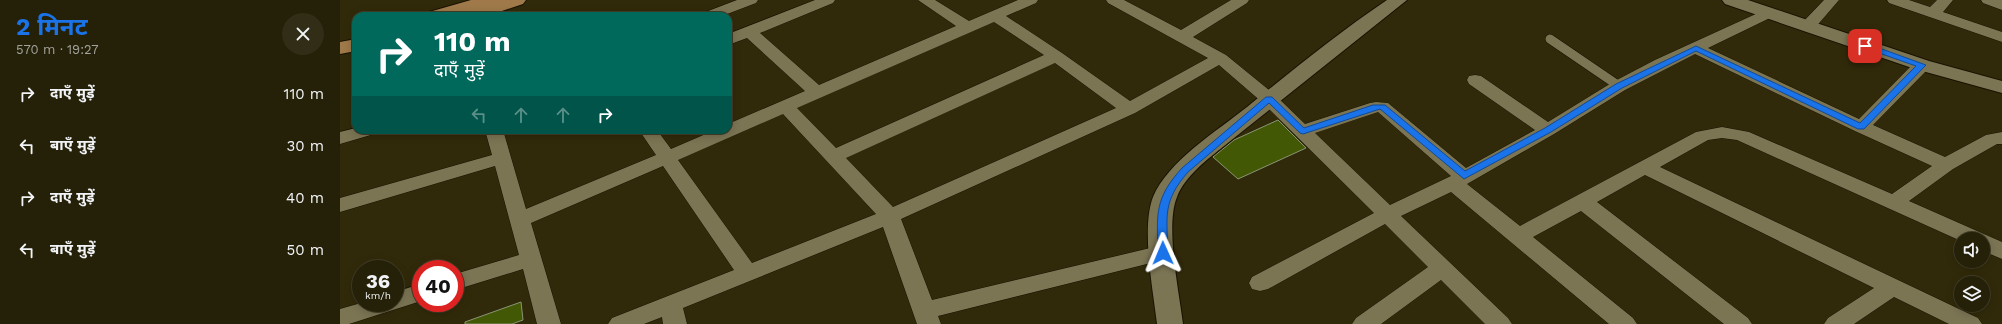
<!DOCTYPE html>
<html lang="hi">
<meta charset="utf-8">
<style>
body{margin:0;font-family:"Work Sans","Noto Sans Devanagari",sans-serif;background:#312d16;color:#f1f3f6;height:100vh;display:flex;flex-direction:column;font-size:15px;white-space:nowrap}
*{box-sizing:border-box;margin:0}
p{font-size:13px;color:#a3a39c}
.icon{flex:none;width:22px;height:22px;fill:none;stroke:currentColor;stroke-width:2;stroke-linecap:round;stroke-linejoin:round}
.map{position:relative;flex:1;overflow:hidden}
.side{display:flex;flex-direction:column;background:#252008;width:340px}
.side>*{flex:none}
.guide{position:absolute;left:12px;top:12px;width:380px;height:122px;border-radius:12px;box-shadow:0 2px 10px #0003,0 0 0 1px #423e29;background:#00695c;color:#fff;overflow:hidden}
.fabs{position:absolute;left:1614px;top:232px;display:grid;gap:8px}
.fabs a{display:grid;place-items:center;width:36px;height:36px;border-radius:50%;background:#252008;box-shadow:0 2px 10px #0003,0 0 0 1px #423e29;font-size:20px}
.speed{position:absolute;left:12px;top:260px;display:flex;gap:8px;font-size:20px;font-weight:700;text-align:center}
.speed>*{display:grid;place-content:center;width:52px;height:52px;border-radius:50%;background:#252008;box-shadow:0 2px 10px #0003,0 0 0 1px #423e29;line-height:1}
.speed small{font-size:10px;font-weight:400}
.speed .limit{border:6px solid #d22;background:#fff;color:#111}
.pin{position:absolute;display:grid;place-items:center;width:34px;height:34px;color:#fff;margin:-17px;border-radius:8px;box-shadow:0 2px 6px #0006}
.me{position:absolute;width:44px;margin:-22px;rotate:359deg;stroke-linejoin:round;filter:drop-shadow(0 0 3px #0008)}
.turn{display:flex;align-items:center;gap:14px;height:84px;padding:0 16px;font-size:18px}
.turn .icon{width:52px;height:52px;stroke-width:2.5}
.turn b{display:block;font-size:28px;line-height:34px}
.lanes{display:flex;align-items:center;height:38px;padding:0 16px;background:#0003;justify-content:center;gap:20px;direction:ltr}
.lanes .off{opacity:.35}
.round{display:grid;place-items:center;flex:none;width:42px;height:42px;border-radius:21px;background:#312d16}
.head{display:flex;align-items:center;justify-content:space-between;height:68px;padding:0 16px}
h1{font-size:24px;font-weight:700;line-height:30px;color:#1a73e8}
ul{padding:0;list-style:none}
li{display:flex;align-items:center;gap:12px;height:52px;padding:0 16px}
li div{flex:1}
li b{display:block;font-size:15px}
li em{font-style:normal}
main{display:flex;flex:1;min-height:0}
.map>svg:first-child{display:block}
</style>
<main>
<section class="side">
<div class="head"><div><h1>2 मिनट</h1><p>570 m · 19:27</p></div><a class="round"><svg class="icon" aria-label="close" viewBox="0 0 24 24"><path d="M6 6l12 12M18 6L6 18"/></svg></a></div>
<ul>
<li><svg class="icon" aria-label="right" viewBox="0 0 24 24"><path d="M7 20v-9h11M14 6l5 5-5 5"/></svg><div><b>दाएँ मुड़ें</b></div><em>110 m</em></li>
<li><svg class="icon" aria-label="left" viewBox="0 0 24 24"><path d="M17 20v-9H6M10 6l-5 5 5 5"/></svg><div><b>बाएँ मुड़ें</b></div><em>30 m</em></li>
<li><svg class="icon" aria-label="right" viewBox="0 0 24 24"><path d="M7 20v-9h11M14 6l5 5-5 5"/></svg><div><b>दाएँ मुड़ें</b></div><em>40 m</em></li>
<li><svg class="icon" aria-label="left" viewBox="0 0 24 24"><path d="M17 20v-9H6M10 6l-5 5 5 5"/></svg><div><b>बाएँ मुड़ें</b></div><em>50 m</em></li>
</ul>
</section>
<div class="map">
<svg width="1662" height="324" viewBox="0 0 1662 324">
<rect width="100%" height="100%" fill="#312a0a"/>
<!-- building -->
<path fill="#425805" stroke="#899675" d="M938 120 966 148 898 179 873 157 894 140Z
M181 302 183 320 172 324H125V322Z"/>
<g fill="none" stroke-linecap="round" stroke-linejoin="round">
<defs>
<path id="service" d="M1210 39 1279 86"/>
<path id="minor" d="M397 0H418L416 3 382 16H360L363 13Z
M475 0H495L493 3 420 33 479 85 616 26 578 0H595L629 21 678 0H698L696 3 666 16 722 53 790 101 868 58 768 3 766 0H784L841 30 891 0H909L907 3 853 37 886 55 935 95 965 124 1030 103 1036 102 1048 103 1126 168 1195 130 1129 84 1127 80 1129 76 1135 75 1141 76 1208 122 1273 82 1315 60 1429 8 1434 10 1437 13 1434 16 1368 48 1519 119 1576 61 1582 60 1588 61 1590 65 1588 69 1533 125 1605 157 1646 135 1662 132V144H1657L1613 169 1569 201 1662 242V259L1643 251V239H1621V241L1397 140 1382 138 1368 140 1320 167 1638 318 1642 324H1609L1554 297 1514 324H1484L1488 318 1534 288 1305 175 1257 202 1408 318 1412 324H1384L1241 211 1193 237 1293 318 1297 324H1269L1111 192 1061 216 1168 318 1172 324H1145L1101 280 1041 324H1012L1016 318 1088 267 1045 224 928 289 920 291 912 289 909 283 912 277 1034 213 923 103 879 65 795 113 561 219 592 300 823 245 831 248 834 253 831 258 598 316 601 324H577L543 227 343 308 347 324H323L322 317 304 324H268L272 318 394 270 323 166 191 223 221 324H197L183 269 115 290V274L179 255 155 166 0 212V198L152 155 145 130H163L186 209 316 155 299 130H317L331 149 375 130H388V124L465 91 407 38 388 45V34ZM654 22 704 55 496 148 457 108ZM1355 54 1515 131 1592 166 1552 194 1409 132 1382 127 1356 132 1180 226 1127 184 1214 134 1285 90ZM715 63 776 108 553 207 506 158ZM1038 112 1111 176 1050 205 975 133ZM443 114 536 214 412 263 338 160Z
M1484 0H1499L1474 29H1462L1460 26 1462 23Z
M1547 0H1569L1590 7 1597 0H1613L1603 12 1662 32V42L1549 3Z
M1641 0H1662V10L1643 3Z
M16 128V130H37L34 134 0 144V132Z
M81 284V301L9 324H0V309L21 303H55V292Z"/>
<path id="tertiary" d="M1047 0H1067L884 146C868 159 845 176 837 197 825 226 839 291 843 324H817C813 290 801 228 813 197 828 161 877 131 907 107 953 70 998 33 1047 0Z
M1382 0H1408L1589 61 1662 81V93L1575 69 1385 4Z"/>
<path id="trunk" d="M131 0H186L183 4 147 16H131L129 13 130 11 114 16H86L89 12Z
M16 39V51L0 54V42Z"/>
</defs>
<!-- service casing -->
<use href="#service" stroke="#181200" stroke-width="10"/>
<!-- minor casing -->
<use href="#minor" stroke="#181200" stroke-width="1"/>
<!-- tertiary casing -->
<use href="#tertiary" stroke="#181200" stroke-width="2"/>
<!-- trunk casing -->
<use href="#trunk" stroke="#181200" stroke-width="2"/>
<!-- service -->
<use href="#service" stroke="#7c7554" stroke-width="9"/>
<!-- minor -->
<use href="#minor" fill="#7c7554" fill-rule="evenodd"/>
<!-- tertiary -->
<use href="#tertiary" fill="#7c7554" fill-rule="evenodd"/>
<!-- trunk -->
<use href="#trunk" fill="#9f7949" fill-rule="evenodd"/>
</g>
<!-- route -->
<path fill="#1a73e8" stroke="#114b97" d="M1522 44H1528L1586 65 1524 129H1518L1356 51 1282 88 1211 132 1124 179 1040 109 963 134 960 133 929 103 848 172C822 202 827 216 828 253L823 257 818 253C817 214 814 199 842 168L926 97H932L964 128 1033 105H1045L1125 171 1205 128 1276 84 1356 46 1520 123 1576 66 1522 47Z"/>
</svg>
<div class="fabs">
<a><svg class="icon" aria-label="sound" viewBox="0 0 24 24"><path d="M4 9h4l5-4v14l-5-4H4zM17 9q2 3 0 6"/></svg></a>
<a><svg class="icon" aria-label="layers" viewBox="0 0 24 24"><path d="M12 4l9 5-9 5-9-5zM3 14l9 5 9-5"/></svg></a>
</div>
<div class="speed"><div>36<small>km/h</small></div><div class="limit">40</div></div>
<div class="pin" style="left:1525px;top:46px;background:#d93025"><svg class="icon" aria-label="arrive" viewBox="0 0 24 24"><path d="M6 21V4h12l-3 4 3 4H6"/></svg></div>
<svg class="me" style="left:823px;top:253px" viewBox="-20 -20 40 40"><path d="M0-17L14 15 0 8-14 15z" fill="#1a73e8" stroke="#fff" stroke-width="4"/></svg>
<div class="guide">
<div class="turn"><svg class="icon" aria-label="right" viewBox="0 0 24 24"><path d="M7 20v-9h11M14 6l5 5-5 5"/></svg><div><b>110 m</b>दाएँ मुड़ें</div></div>
<div class="lanes"><svg class="icon off" aria-label="left" viewBox="0 0 24 24"><path d="M17 20v-9H6M10 6l-5 5 5 5"/></svg><svg class="icon off" aria-label="ahead" viewBox="0 0 24 24"><path d="M12 20V5M6 11l6-6 6 6"/></svg><svg class="icon off" aria-label="ahead" viewBox="0 0 24 24"><path d="M12 20V5M6 11l6-6 6 6"/></svg><svg class="icon" aria-label="right" viewBox="0 0 24 24"><path d="M7 20v-9h11M14 6l5 5-5 5"/></svg></div>
</div>
</div>
</main>
